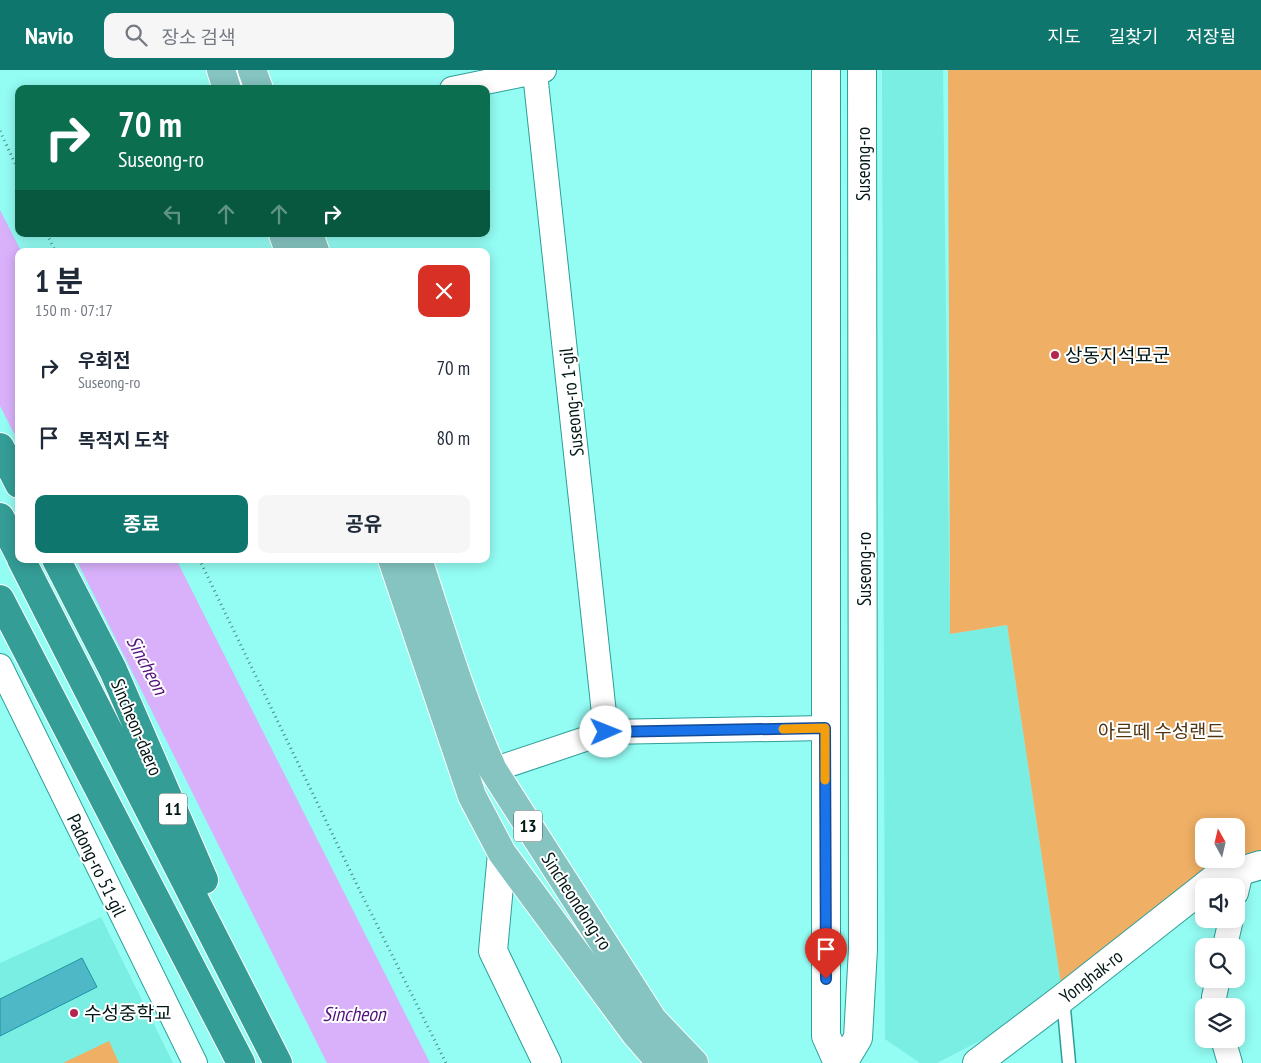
<!DOCTYPE html>
<html lang="ko">
<meta charset="utf-8">
<style>
body{margin:0;font-family:"PT Sans Narrow","Noto Sans KR",sans-serif;background:#f6f6f7;color:#1f2937;height:100vh;display:flex;flex-direction:column;font-size:19px;white-space:nowrap}
*{box-sizing:border-box;margin:0}
p{font-size:16px;color:#747a83}
.icon{flex:none;width:28px;height:28px;fill:none;stroke:currentColor;stroke-width:2;stroke-linecap:round;stroke-linejoin:round}
.map{position:relative;flex:1;overflow:hidden}
.details{position:absolute;left:15px;top:178px;width:475px;height:315px;display:flex;flex-direction:column;background:#fff;border-radius:10px;box-shadow:0 2px 12px #0003}
.details>*{flex:none}
.hud{position:absolute;left:15px;top:15px;width:475px;height:152px;border-radius:10px;box-shadow:0 2px 12px #0003;background:#0b6e4f;color:#fff;overflow:hidden}
.needle{width:32px;rotate:352deg}
.buttons{position:absolute;left:1195px;top:748px;display:grid;gap:10px}
.buttons a{display:grid;place-items:center;width:50px;height:50px;border-radius:10px;background:#fff;box-shadow:0 2px 12px #0003;font-size:25px}
.pin{position:absolute;display:grid;place-items:center;width:42px;height:42px;color:#fff;margin:-51px -21px;border-radius:50% 50% 50% 0;rotate:-45deg;box-shadow:0 0 5px #0007}
.pin .icon{rotate:45deg}
.me{position:absolute;width:55px;margin:-28px;rotate:89deg;stroke-linejoin:round;filter:drop-shadow(0 0 4px #0008)}
.turn{display:flex;align-items:center;gap:18px;height:105px;padding:0 20px;font-size:22px}
.turn .icon{width:65px;height:65px;stroke-width:2.5}
.turn b{display:block;font-size:35px;line-height:42px}
.lanes{display:flex;align-items:center;height:48px;padding:0 20px;background:#0003;justify-content:center;gap:25px;direction:ltr}
.lanes .off{opacity:.35}
.round{display:grid;place-items:center;flex:none;width:52px;height:52px;border-radius:10px;background:#f6f6f7}
.head{display:flex;align-items:center;justify-content:space-between;height:85px;padding:0 20px}
h1{font-size:30px;font-weight:700;line-height:38px}
.button{display:flex;gap:10px;margin-top:auto;padding:10px 20px}
.button a{flex:1;height:58px;border-radius:10px;background:#0f766e;color:#fff;font-size:20px;font-weight:700;line-height:58px;text-align:center}
.button a+a{background:#f6f6f7;color:#1f2937}
ul{padding:0;list-style:none}
li{display:flex;align-items:center;gap:15px;height:70px;padding:0 20px}
li div{flex:1}
li b{display:block;font-size:19px}
li em{font-style:normal}
header{display:flex;align-items:center;gap:30px;box-sizing:border-box;height:70px;padding:0 25px;background:#0f766e;color:#fff}
header strong{font-size:24px}
nav{display:flex;gap:28px;margin-inline-start:auto;font-size:18px}
.search{width:350px;height:45px;background:#f6f6f7;display:flex;align-items:center;gap:12px;box-sizing:border-box;padding:0 18px;border-radius:10px;color:#747a83;font-size:19px}
.map>svg:first-child{display:block}
</style>
<header>
<strong>Navio</strong>
<div class="search"><svg class="icon" aria-label="search" viewBox="0 0 24 24"><circle cx="10" cy="10" r="6"/><path d="M15 15l6 6"/></svg>장소 검색</div>
<nav><a>지도</a><a>길찾기</a><a>저장됨</a></nav>
</header>
<div class="map">
<svg width="1261" height="993" viewBox="0 0 1261 993">
<rect width="100%" height="100%" fill="#93fcf3"/>
<!-- built -->
<path fill="#7beee4" d="M882 0H943L950 564 1007 555 1063 928 937 993H920L885 969Z
M101 847 173 993H0V893Z"/>
<!-- green -->
<path fill="#efaf65" fill-rule="evenodd" d="M948 0H1261V794L1063 928 1007 555 950 564ZM1204 756H1236V789H1204Z
M109 971 119 993H63Z"/>
<!-- water -->
<path fill="#d8b1fa" d="M0 140 21 181H19V373L0 336Z
M76 489H176L430 993H327Z"/>
<!-- building -->
<path fill="#4eb8c7" stroke="#1e94a3" d="M82 888 97 917 0 966V929Z"/>
<g fill="none" stroke-linecap="round" stroke-linejoin="round">
<defs>
<path id="lane" d="M1063 928 1069 993"/>
<path id="street" d="M452 19 544 0
M0 596 195 993
M606 662 825 658
M493 700 606 662 535 3
M1236 823 1241 802
M1225 876 1231 849
M1216 936 1214 927 1218 909
M1223 969 1230 993"/>
<path id="secondary" d="M826 0V966L838 993
M502 783 493 881 547 993
M1205 816 1214 809 1261 795
M843 993 858 968 863 879 862 0
M977 993 1063 928 1204 817"/>
<path id="primary" d="M221 0 227 19
M252 0 259 19
M283 164 289 181
M309 164 315 181
M392 489 472 726 502 783 635 963 661 993
M418 489C441 559 462 632 493 700L653 950 694 993"/>
<path id="highway" d="M0 377 19 414
M0 447 19 484
M21 489 278 993
M56 489 113 600 204 810
M0 529 241 993"/>
</defs>
<!-- lane casing -->
<use href="#lane" stroke="#2e9f98" stroke-width="15"/>
<!-- street casing -->
<use href="#street" stroke="#2e9f98" stroke-width="26"/>
<!-- secondary casing -->
<use href="#secondary" stroke="#2e9f98" stroke-width="30"/>
<!-- primary casing -->
<use href="#primary" stroke="#fff" stroke-width="30"/>
<!-- highway casing -->
<use href="#highway" stroke="#fff" stroke-width="30"/>
<!-- path -->
<path stroke="#4b8b85" stroke-width="3" stroke-dasharray="1 4" stroke-linecap="butt" d="M0 61 19 102
M47 164 55 181
M199 489 359 819 446 993"/>
<!-- lane -->
<use href="#lane" stroke="#fff" stroke-width="12"/>
<!-- street -->
<use href="#street" stroke="#fff" stroke-width="24"/>
<!-- secondary -->
<use href="#secondary" stroke="#fff" stroke-width="28"/>
<!-- primary -->
<use href="#primary" stroke="#85c4c0" stroke-width="28"/>
<!-- highway -->
<use href="#highway" stroke="#349d96" stroke-width="28"/>
</g>
<g fill="none" stroke-linecap="round" stroke-linejoin="round">
<defs>
<path id="route" d="M606 662 825 658 826 909"/>
</defs>
<!-- route casing -->
<use href="#route" stroke="#114b97" stroke-width="12"/>
<!-- route -->
<use href="#route" stroke="#1a73e8" stroke-width="9"/>
<!-- slow -->
<path stroke="#f59e0b" stroke-width="9" d="M783 659 825 658V710"/>
</g>
<!-- markers -->
<g fill="#b42451" stroke="#fff" stroke-width="2">
<circle cx="1055" cy="285" r="5"/>
<circle cx="74" cy="943" r="5"/>
</g>
<g text-anchor="middle" stroke-width="4" stroke-linejoin="round" paint-order="stroke">
<!-- shield labels -->
<g fill="#fff" stroke="#4e5d5c" stroke-width="1">
<rect x="159" y="723.5" width="28" height="31" rx="4"/>
<rect x="514" y="740.5" width="28" height="31" rx="4"/>
</g>
<g font-size="18" font-weight="bold" fill="#021816">
<text x="173" y="745">11</text>
<text x="528" y="762">13</text>
</g>
<!-- street labels -->
<g font-size="19" fill="#021816" stroke="#fff">
<text transform="translate(863 94) rotate(-90)" y="7">Suseong-ro</text>
<text transform="translate(571 332) rotate(-96)" y="7">Suseong-ro 1-gil</text>
<text transform="translate(864 499) rotate(-90)" y="7">Suseong-ro</text>
<text transform="translate(137 657) rotate(67)" y="7">Sincheon-daero</text>
<text transform="translate(97 795) rotate(64)" y="7">Padong-ro 51-gil</text>
<text transform="translate(577 831) rotate(57)" y="7">Sincheondong-ro</text>
<text transform="translate(1091 906) rotate(-38)" y="7">Yonghak-ro</text>
</g>
<!-- poi labels -->
<g font-size="19" fill="#021816" stroke="#fff" text-anchor="start">
<text x="1065" y="292">상동지석묘군</text>
<text x="84" y="950">수성중학교</text>
</g>
<!-- park labels -->
<g font-size="19" fill="#533611" stroke="#fff">
<text x="1161" y="668">아르떼 수성랜드</text>
</g>
<!-- water labels -->
<g font-size="20" font-style="italic" fill="#56137d" stroke="#fff">
<text transform="translate(147 595) rotate(62)" y="7">Sincheon</text>
<text x="354" y="951">Sincheon</text>
</g>
</g>
</svg>
<div class="buttons">
<a><svg class="needle" viewBox="-14 -14 28 28"><path d="M0-13l5 13h-10z" fill="#e53935"/><path d="M0 13l5-13h-10z" fill="#747a83"/></svg></a>
<a><svg class="icon" aria-label="sound" viewBox="0 0 24 24"><path d="M4 9h4l5-4v14l-5-4H4zM17 9q2 3 0 6"/></svg></a>
<a><svg class="icon" aria-label="search" viewBox="0 0 24 24"><circle cx="10" cy="10" r="6"/><path d="M15 15l6 6"/></svg></a>
<a><svg class="icon" aria-label="layers" viewBox="0 0 24 24"><path d="M12 4l9 5-9 5-9-5zM3 14l9 5 9-5"/></svg></a>
</div>
<div class="pin" style="left:826px;top:909px;background:#d93025"><svg class="icon" aria-label="arrive" viewBox="0 0 24 24"><path d="M6 21V4h12l-3 4 3 4H6"/></svg></div>
<svg class="me" style="left:606px;top:662px" viewBox="-20 -20 40 40"><circle r="19" fill="#fff"/><path d="M0-13L10 11 0 6-10 11z" fill="#1a73e8"/></svg>
<div class="hud">
<div class="turn"><svg class="icon" aria-label="right" viewBox="0 0 24 24"><path d="M7 20v-9h11M14 6l5 5-5 5"/></svg><div><b>70 m</b>Suseong-ro</div></div>
<div class="lanes"><svg class="icon off" aria-label="left" viewBox="0 0 24 24"><path d="M17 20v-9H6M10 6l-5 5 5 5"/></svg><svg class="icon off" aria-label="ahead" viewBox="0 0 24 24"><path d="M12 20V5M6 11l6-6 6 6"/></svg><svg class="icon off" aria-label="ahead" viewBox="0 0 24 24"><path d="M12 20V5M6 11l6-6 6 6"/></svg><svg class="icon" aria-label="right" viewBox="0 0 24 24"><path d="M7 20v-9h11M14 6l5 5-5 5"/></svg></div>
</div>
<section class="details">
<div class="head"><div><h1>1 분</h1><p>150 m · 07:17</p></div><a class="round" style="background:#d93025;color:#fff"><svg class="icon" aria-label="close" viewBox="0 0 24 24"><path d="M6 6l12 12M18 6L6 18"/></svg></a></div>
<ul>
<li><svg class="icon" aria-label="right" viewBox="0 0 24 24"><path d="M7 20v-9h11M14 6l5 5-5 5"/></svg><div><b>우회전</b><p>Suseong-ro</p></div><em>70 m</em></li>
<li><svg class="icon" aria-label="arrive" viewBox="0 0 24 24"><path d="M6 21V4h12l-3 4 3 4H6"/></svg><div><b>목적지 도착</b></div><em>80 m</em></li>
</ul>
<div class="button"><a>종료</a><a>공유</a></div>
</section>
</div>
